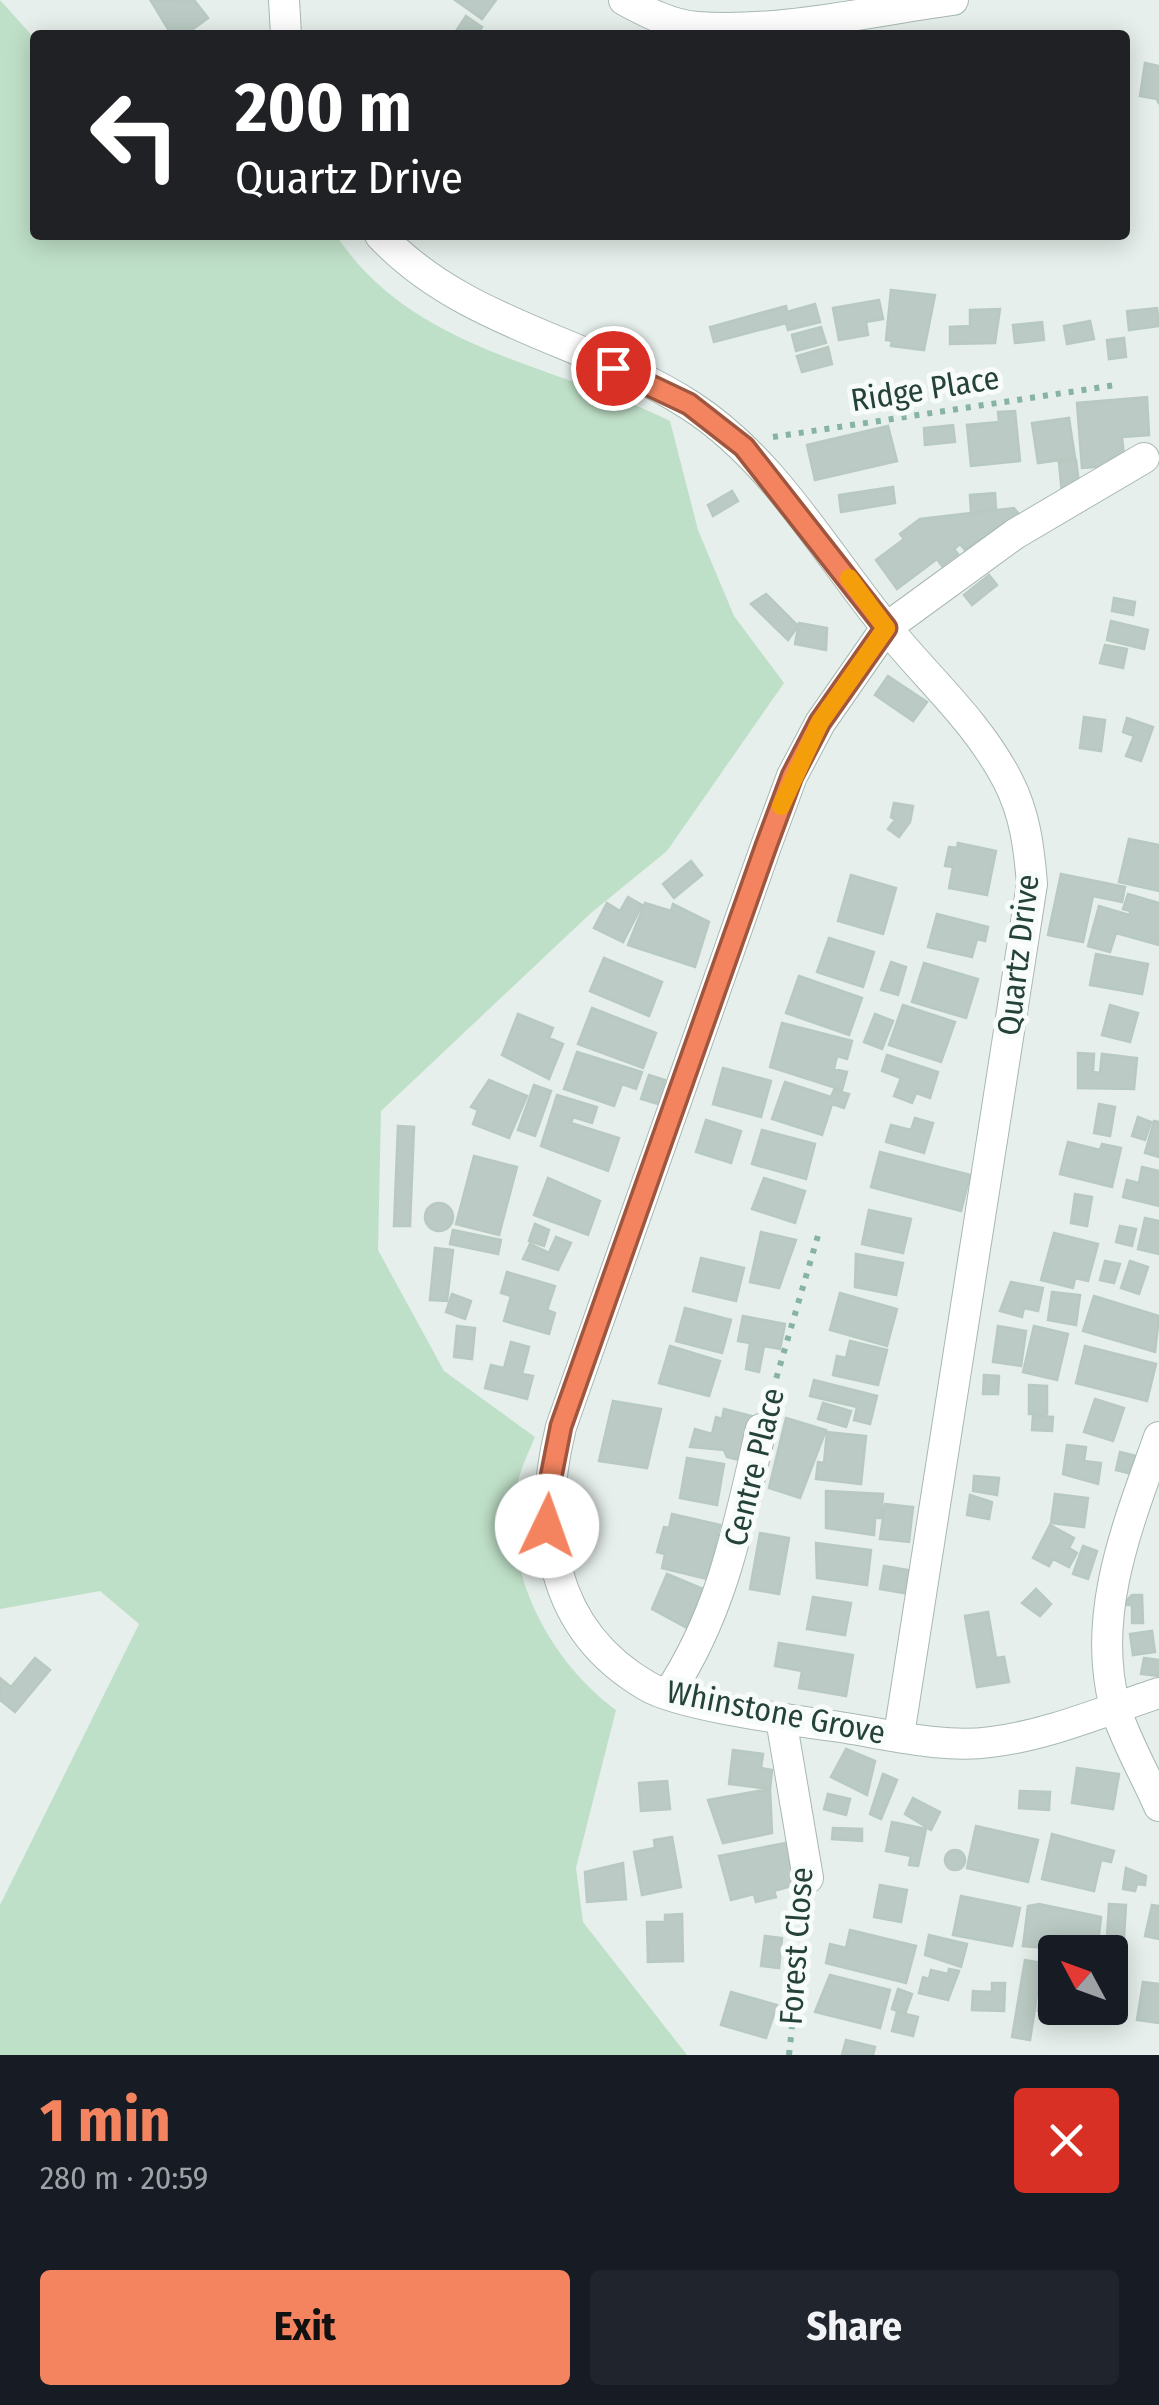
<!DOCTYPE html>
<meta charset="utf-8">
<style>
body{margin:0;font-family:"Fira Sans Condensed",sans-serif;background:#20242c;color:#f1f3f6;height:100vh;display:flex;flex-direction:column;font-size:38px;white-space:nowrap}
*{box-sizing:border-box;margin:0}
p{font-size:32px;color:#9ea1a6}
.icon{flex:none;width:55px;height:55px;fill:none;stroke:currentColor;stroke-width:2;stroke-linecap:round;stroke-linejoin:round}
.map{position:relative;height:2055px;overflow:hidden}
.side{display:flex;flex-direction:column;background:#171b24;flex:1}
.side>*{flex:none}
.guide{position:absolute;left:30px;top:30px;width:1100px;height:210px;border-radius:10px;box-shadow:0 5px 25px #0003;background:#202124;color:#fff;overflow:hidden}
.needle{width:65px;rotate:311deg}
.fabs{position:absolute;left:1038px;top:1935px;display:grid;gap:20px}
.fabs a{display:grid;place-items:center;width:90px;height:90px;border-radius:10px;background:#171b24;box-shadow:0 5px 25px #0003;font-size:50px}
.pin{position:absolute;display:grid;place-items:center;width:85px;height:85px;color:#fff;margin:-42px;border:5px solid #fff;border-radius:50%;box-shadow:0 2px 10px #0007}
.me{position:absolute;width:110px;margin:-55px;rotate:3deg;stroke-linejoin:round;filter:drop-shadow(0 0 8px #0008)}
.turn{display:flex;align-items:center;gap:35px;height:210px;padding:0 40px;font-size:45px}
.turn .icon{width:130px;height:130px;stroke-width:2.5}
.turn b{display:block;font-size:70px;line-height:85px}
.round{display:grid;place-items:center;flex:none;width:105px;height:105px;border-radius:10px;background:#20242c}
.head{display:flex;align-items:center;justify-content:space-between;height:170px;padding:0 40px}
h1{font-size:60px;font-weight:700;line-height:75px;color:#f4845f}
.cta{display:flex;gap:20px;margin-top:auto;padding:20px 40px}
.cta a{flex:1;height:115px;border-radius:10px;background:#f4845f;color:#111;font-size:40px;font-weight:700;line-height:115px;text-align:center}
.cta a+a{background:#20242c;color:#f1f3f6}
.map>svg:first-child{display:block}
</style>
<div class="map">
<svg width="1159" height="2055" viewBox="0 0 1159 2055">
<rect width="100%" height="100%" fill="#e6efeb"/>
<!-- green -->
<path fill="#bfe0c8" d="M0 0 35 39V235H336C413 352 554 363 670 421L698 530 734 616 784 683 667 851 591 913 381 1111 378 1250 444 1371 535 1437C529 1451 522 1466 518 1481 499 1566 548 1660 616 1710L576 1868 583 1922 687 2055H0V1905L139 1624 100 1591 0 1609Z"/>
<!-- building -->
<path fill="#bbcac4" stroke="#b8c9c2" stroke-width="2.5" d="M194 0 208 18 185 35 171 34 151 1Z
M455 0H496L482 19Z
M466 16 482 27 477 35 456 31Z
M1145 63 1159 66V104L1157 99 1140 96Z
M891 290 935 295 924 350 891 346 892 341 886 340Z
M879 300 883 319 866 322 868 335 839 340 833 308Z
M815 304 820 322 788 330 786 323 714 342 710 327 786 306 787 312Z
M1157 308 1159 326 1129 330 1127 311Z
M1000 309 995 343 950 344V327L970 326V310Z
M1090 321 1094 339 1067 344 1064 326Z
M1042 322 1044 340 1015 343 1013 325Z
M821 327 826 343 796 351 792 335Z
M1124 338 1126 357 1109 359 1107 340Z
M828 347 832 364 802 372 797 356Z
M1147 397 1149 435 1122 437 1124 457 1109 458V466L1082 468 1077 403Z
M1015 411 1020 461 971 466 967 425 999 422 998 412Z
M1069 418 1075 458 1038 463 1032 423Z
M953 425 955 442 925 445 924 428Z
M888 426 897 461 815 480 807 445Z
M1076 460 1080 492 1062 494 1059 462Z
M893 487 895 503 841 512 839 495Z
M732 491 738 501 713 516 708 505Z
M995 493 996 510 971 512 970 495Z
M1014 508 1024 521 986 549 979 539 965 550 960 544 954 549 958 554 942 566 937 559 897 589 876 560 904 539 900 534 920 519Z
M989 575 997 585 972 605 964 595Z
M766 594 798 626 788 640 751 604Z
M1114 598 1135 602 1133 615 1112 611Z
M1111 621 1148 630 1144 649 1107 640Z
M799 623 827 628 826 650 795 644Z
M1105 645 1127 649 1123 668 1100 663Z
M888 676 927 702 913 721 875 695Z
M1084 717 1105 720 1101 751 1080 748Z
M1127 718 1153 727 1141 761 1126 756 1134 736 1123 732Z
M894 803 913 806 910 822 899 837 888 829 895 820 891 817Z
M1129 839 1159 845V891L1119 882Z
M958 843 996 851 987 895 949 888 953 867 945 866 949 847 957 848Z
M691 861 702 875 674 898 663 884Z
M1061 874 1125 887 1122 902 1093 896 1083 942 1048 935Z
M851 875 896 888 883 934 838 921Z
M1128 894 1159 903V945L1116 933 1110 952 1088 946 1099 906 1129 915 1131 911 1123 909Z
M628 897 642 905 623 942 594 928 607 903 620 911Z
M645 903 671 911 673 904 709 922 695 967 628 945Z
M937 914 988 927 985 941 977 939 972 957 928 947Z
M829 938 874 952 863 987 817 972Z
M1096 954 1148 964 1142 994 1090 985Z
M604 958 662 982 649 1016 590 991Z
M891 962 906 967 898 995 881 990Z
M924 963 978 979 966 1018 912 1002Z
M799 976 862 998 849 1035 786 1013Z
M903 1005 955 1022 941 1062 889 1045Z
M1110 1005 1138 1013 1130 1042 1102 1035Z
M592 1008 656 1033 643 1068 578 1044Z
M518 1014 553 1028 549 1038 563 1044 549 1079 502 1055Z
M875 1014 893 1021 882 1049 864 1042Z
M782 1023 852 1041 847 1059 837 1056 834 1069 847 1072 842 1090 770 1067Z
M577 1052 642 1072 636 1089 622 1084 614 1106 564 1089Z
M1078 1053 1094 1054 1093 1072 1100 1073 1102 1054 1137 1058 1134 1089 1078 1088Z
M887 1055 938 1072 930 1098 916 1093 912 1103 894 1096 901 1078 882 1071Z
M723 1068 771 1081 761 1117 713 1104Z
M649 1075 665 1080 658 1104 641 1099Z
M489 1080 527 1096 509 1138 473 1124 478 1110 471 1107Z
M785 1082 831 1097 834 1090 849 1094 844 1108 832 1104 822 1135 772 1119Z
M534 1085 551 1091 535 1136 518 1130Z
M557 1095 597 1107 592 1123 573 1117 571 1123 619 1138 608 1171 541 1146Z
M1099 1104 1115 1107 1110 1136 1094 1133Z
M1138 1117 1151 1122 1145 1140 1132 1136Z
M915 1118 933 1123 924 1153 886 1142 891 1125 911 1130Z
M706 1120 741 1131 731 1163 696 1152Z
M1154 1121 1159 1122V1157L1145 1153Z
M398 1126 414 1127 410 1226H394Z
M762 1130 815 1144 806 1179 752 1164Z
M1068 1142 1100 1150 1102 1144 1121 1148 1112 1187 1060 1174Z
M880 1152 970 1175 961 1211 871 1187Z
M474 1156 517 1167 499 1235 456 1224Z
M1142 1167 1159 1171V1206L1123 1197 1127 1180 1139 1183Z
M548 1178 600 1201 588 1235 534 1215Z
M764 1178 805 1191 795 1223 752 1209Z
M1075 1194 1092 1197 1087 1226 1071 1223Z
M425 1217a14 14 0 1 1 28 0a14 14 0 1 1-28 0Z
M869 1210 911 1219 903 1253 862 1244Z
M1145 1218 1159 1221V1254L1138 1249Z
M535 1224 549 1230 544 1246 529 1241Z
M1120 1226 1136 1229 1132 1246 1116 1242Z
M453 1230 501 1240 498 1254 450 1244Z
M761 1232 796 1240 779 1288 750 1282Z
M1054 1233 1098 1244 1088 1281 1075 1278 1073 1288 1041 1280Z
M556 1237 571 1243 558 1270 523 1259 530 1244 549 1253Z
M435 1248 453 1250 447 1301 430 1300Z
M856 1254 903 1263 896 1295 855 1287Z
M701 1258 744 1268 736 1301 693 1291Z
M1105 1261 1120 1264 1114 1283 1100 1280Z
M1130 1261 1148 1267 1139 1294 1121 1288Z
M507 1272 555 1286 547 1310 555 1313 549 1334 504 1321 511 1296 501 1293Z
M1011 1282 1043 1288 1038 1311 1024 1308 1022 1317 1000 1311Z
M1052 1292 1080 1295 1076 1325 1048 1320Z
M840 1293 897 1309 887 1346 830 1330Z
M452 1294 471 1301 465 1319 446 1312Z
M1094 1296 1159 1316 1155 1352 1083 1331Z
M685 1308 731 1320 722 1353 676 1341Z
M743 1316 785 1324 780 1349 764 1346 759 1372 746 1369 750 1343 738 1341Z
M457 1326 475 1328 472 1359 454 1357Z
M998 1326 1026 1331 1021 1366 993 1362Z
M1034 1326 1068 1334 1057 1380 1023 1372Z
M850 1341 887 1350 878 1385 833 1375 837 1356 846 1358Z
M511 1342 529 1347 522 1374 533 1376 527 1399 485 1388 491 1365 504 1368Z
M670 1346 720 1361 709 1396 659 1383Z
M1085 1346 1156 1364 1147 1401 1076 1383Z
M984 1375 999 1376 998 1394H983Z
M814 1380 877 1396 870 1424 854 1420 857 1407 810 1396Z
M1029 1385 1047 1386V1414H1029Z
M1095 1399 1124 1408 1113 1441 1084 1432Z
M613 1401 661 1409 647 1468 599 1461Z
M823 1403 851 1411 846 1427 818 1419Z
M724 1409 755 1417 743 1461 727 1457 724 1450 690 1447 695 1429 712 1434 716 1417 722 1419Z
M1033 1416 1053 1417 1052 1431 1032 1430Z
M786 1418 826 1430 800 1498 769 1488Z
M827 1432 866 1436 861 1484 816 1479 818 1462 824 1463Z
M1067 1445 1086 1447 1084 1461 1101 1463 1098 1484 1063 1474Z
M1120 1452 1136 1456 1132 1474 1116 1470Z
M687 1458 724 1464 717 1505 680 1498Z
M974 1476 999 1478 997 1495 973 1491Z
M826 1491 883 1494 881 1518H875L874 1535 826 1528Z
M1055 1494 1088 1498 1084 1527 1051 1523Z
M970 1495 992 1502 989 1519 967 1515Z
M885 1504 913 1507 909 1542 880 1539Z
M672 1514 720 1525 707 1579 662 1568 665 1554 657 1552 664 1527 669 1528Z
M1050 1525 1074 1538 1069 1548 1077 1553 1069 1567 1053 1559 1049 1566 1033 1558Z
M760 1533 789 1538 779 1594 750 1589Z
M816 1543 871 1550 867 1585 817 1578Z
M1083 1546 1097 1551 1088 1579 1073 1574Z
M884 1566 908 1570 904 1593 880 1589Z
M667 1574 703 1589 687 1628 652 1609Z
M1036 1589 1051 1604 1040 1616 1022 1603Z
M1132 1595H1142L1143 1623H1132V1605H1127V1600Z
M813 1597 851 1603 845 1635 807 1629Z
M988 1612 996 1658 1004 1657 1009 1682 977 1687 965 1616Z
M1152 1631 1155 1652 1133 1655 1130 1634Z
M779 1643 853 1655 846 1696 799 1688 802 1671 775 1666Z
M35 1658 50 1670 15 1712 0 1700V1678L11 1687Z
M1144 1658 1159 1660V1676L1141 1674Z
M846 1749 875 1761 867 1795 831 1777Z
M733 1750 763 1754 761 1768 772 1770 770 1789 729 1784Z
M1077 1768 1119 1774 1113 1809 1072 1803Z
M883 1774 897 1780 881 1819 870 1814Z
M667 1781 670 1809 641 1811 639 1783Z
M770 1789 772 1833 723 1843 708 1800Z
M1020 1791 1050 1792 1049 1810 1019 1808Z
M828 1794 850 1799 846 1815 824 1809Z
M913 1798 940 1812 931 1830 905 1814Z
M892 1822 926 1829 918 1866 909 1865 911 1856 886 1851Z
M976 1826 1038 1840 1028 1882 967 1868Z
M833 1828 862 1829V1841L832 1839Z
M1052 1834 1114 1851 1111 1862 1101 1860 1094 1891 1042 1879Z
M672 1837 681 1887 642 1895 634 1852 655 1848 654 1840Z
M791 1842 802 1883 774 1891 776 1897 756 1902 754 1894 731 1900 719 1856Z
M945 1860a10 10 0 1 1 20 0a10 10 0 1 1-20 0Z
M623 1863 626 1899 587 1902 585 1872Z
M1126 1868 1146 1876 1145 1885 1137 1884 1135 1891 1123 1889Z
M880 1885 907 1890 901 1922 874 1917Z
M961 1896 1020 1908 1012 1946 953 1935Z
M1039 1904 1101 1917 1097 1952 1023 1946 1028 1906Z
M1109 1904 1126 1905 1124 1938 1107 1937Z
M1152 1905 1159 1906V1939L1145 1936Z
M682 1914 683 1961 648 1962 647 1922H665V1915Z
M850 1930 916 1946 906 1983 826 1963 830 1944 846 1948Z
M929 1935 967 1944 961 1967 925 1955Z
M765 1936 782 1938 779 1968 761 1966Z
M1025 1960 1042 1963 1030 2040 1012 2037Z
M949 1969 959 1971 948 2000 919 1993 923 1977 929 1979 931 1970 948 1974Z
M830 1975 890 1990 880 2028 815 2012Z
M1042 1978 1055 1980V2008H1067L1066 2015 1038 2011Z
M1143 1982 1159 1984V2023L1137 2020Z
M992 1983H1005L1004 2011 972 2010 973 1991 992 1992Z
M898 1989 912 1994 905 2014 892 2009Z
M731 1992 777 2005 766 2038 721 2025Z
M1110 2003H1122L1121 2020 1092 2019 1093 2008H1110Z
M897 2012 918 2017 913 2036 892 2031Z
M846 2040 875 2047 873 2055H842Z"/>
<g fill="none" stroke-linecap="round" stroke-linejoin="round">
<defs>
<path id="street" d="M284 0 286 35
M624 0C646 12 671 25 697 27 781 33 871 11 953 0
M380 235C464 325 591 341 691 406 773 459 825 552 886 627 927 678 978 722 1008 781 1025 814 1029 847 1032 884L899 1735
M1144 458 1015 534 886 628 820 723 792 776 766 846 561 1427C536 1527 549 1629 647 1686 681 1706 791 1720 833 1726 884 1733 940 1749 991 1742 1049 1735 1104 1711 1159 1693
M1159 1437C1129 1522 1090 1614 1115 1707 1125 1740 1145 1774 1159 1806
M668 1694C723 1612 739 1523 761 1429
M781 1719 808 1878"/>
</defs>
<!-- street casing -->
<use href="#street" stroke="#a8b8b2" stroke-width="32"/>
<!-- path -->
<path stroke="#86b3a5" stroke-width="6" stroke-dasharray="5 8" stroke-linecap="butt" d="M773 437 1116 385
M769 1403 819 1232
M789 2055 805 1904"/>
<!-- street -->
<use href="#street" stroke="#fff" stroke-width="30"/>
</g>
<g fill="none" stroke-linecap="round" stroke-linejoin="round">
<defs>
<path id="route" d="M547 1526 548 1492 561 1426 766 846 792 776 820 722 886 628 744 447 689 404 613 368"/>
</defs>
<!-- route casing -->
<use href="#route" stroke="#9f563e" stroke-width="25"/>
<!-- route -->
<use href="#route" stroke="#f4845f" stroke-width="18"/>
<!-- slow -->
<path stroke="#f59e0b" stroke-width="18" d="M781 806 820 722 886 628 849 578"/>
</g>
<g text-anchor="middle" stroke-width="10" stroke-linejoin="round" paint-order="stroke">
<!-- street labels -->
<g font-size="32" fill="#24423a" stroke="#f7fbf9">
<text transform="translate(925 389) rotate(-9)" y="11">Ridge Place</text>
<text transform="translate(1018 955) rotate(-83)" y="11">Quartz Drive</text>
<text transform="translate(754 1467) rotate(-76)" y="11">Centre Place</text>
<text transform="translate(776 1712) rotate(11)" y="11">Whinstone Grove</text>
<text transform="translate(796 1946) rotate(-86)" y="11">Forest Close</text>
</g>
</g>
</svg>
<div class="fabs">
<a><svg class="needle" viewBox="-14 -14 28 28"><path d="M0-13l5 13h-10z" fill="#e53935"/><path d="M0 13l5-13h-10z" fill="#9ea1a6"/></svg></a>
</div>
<div class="pin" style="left:613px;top:368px;background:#d93025"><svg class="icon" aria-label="arrive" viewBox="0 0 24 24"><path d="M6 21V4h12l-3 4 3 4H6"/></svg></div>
<svg class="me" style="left:547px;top:1526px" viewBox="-20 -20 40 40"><circle r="19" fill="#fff"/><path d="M0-13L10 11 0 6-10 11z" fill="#f4845f"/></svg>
<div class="guide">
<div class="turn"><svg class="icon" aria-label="left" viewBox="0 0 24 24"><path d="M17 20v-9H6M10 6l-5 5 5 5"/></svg><div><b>200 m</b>Quartz Drive</div></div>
</div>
</div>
<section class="side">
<div class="head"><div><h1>1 min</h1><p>280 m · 20:59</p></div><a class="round" style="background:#d93025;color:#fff"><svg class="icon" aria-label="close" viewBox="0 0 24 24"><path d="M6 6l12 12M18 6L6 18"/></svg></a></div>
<div class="cta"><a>Exit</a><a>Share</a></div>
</section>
